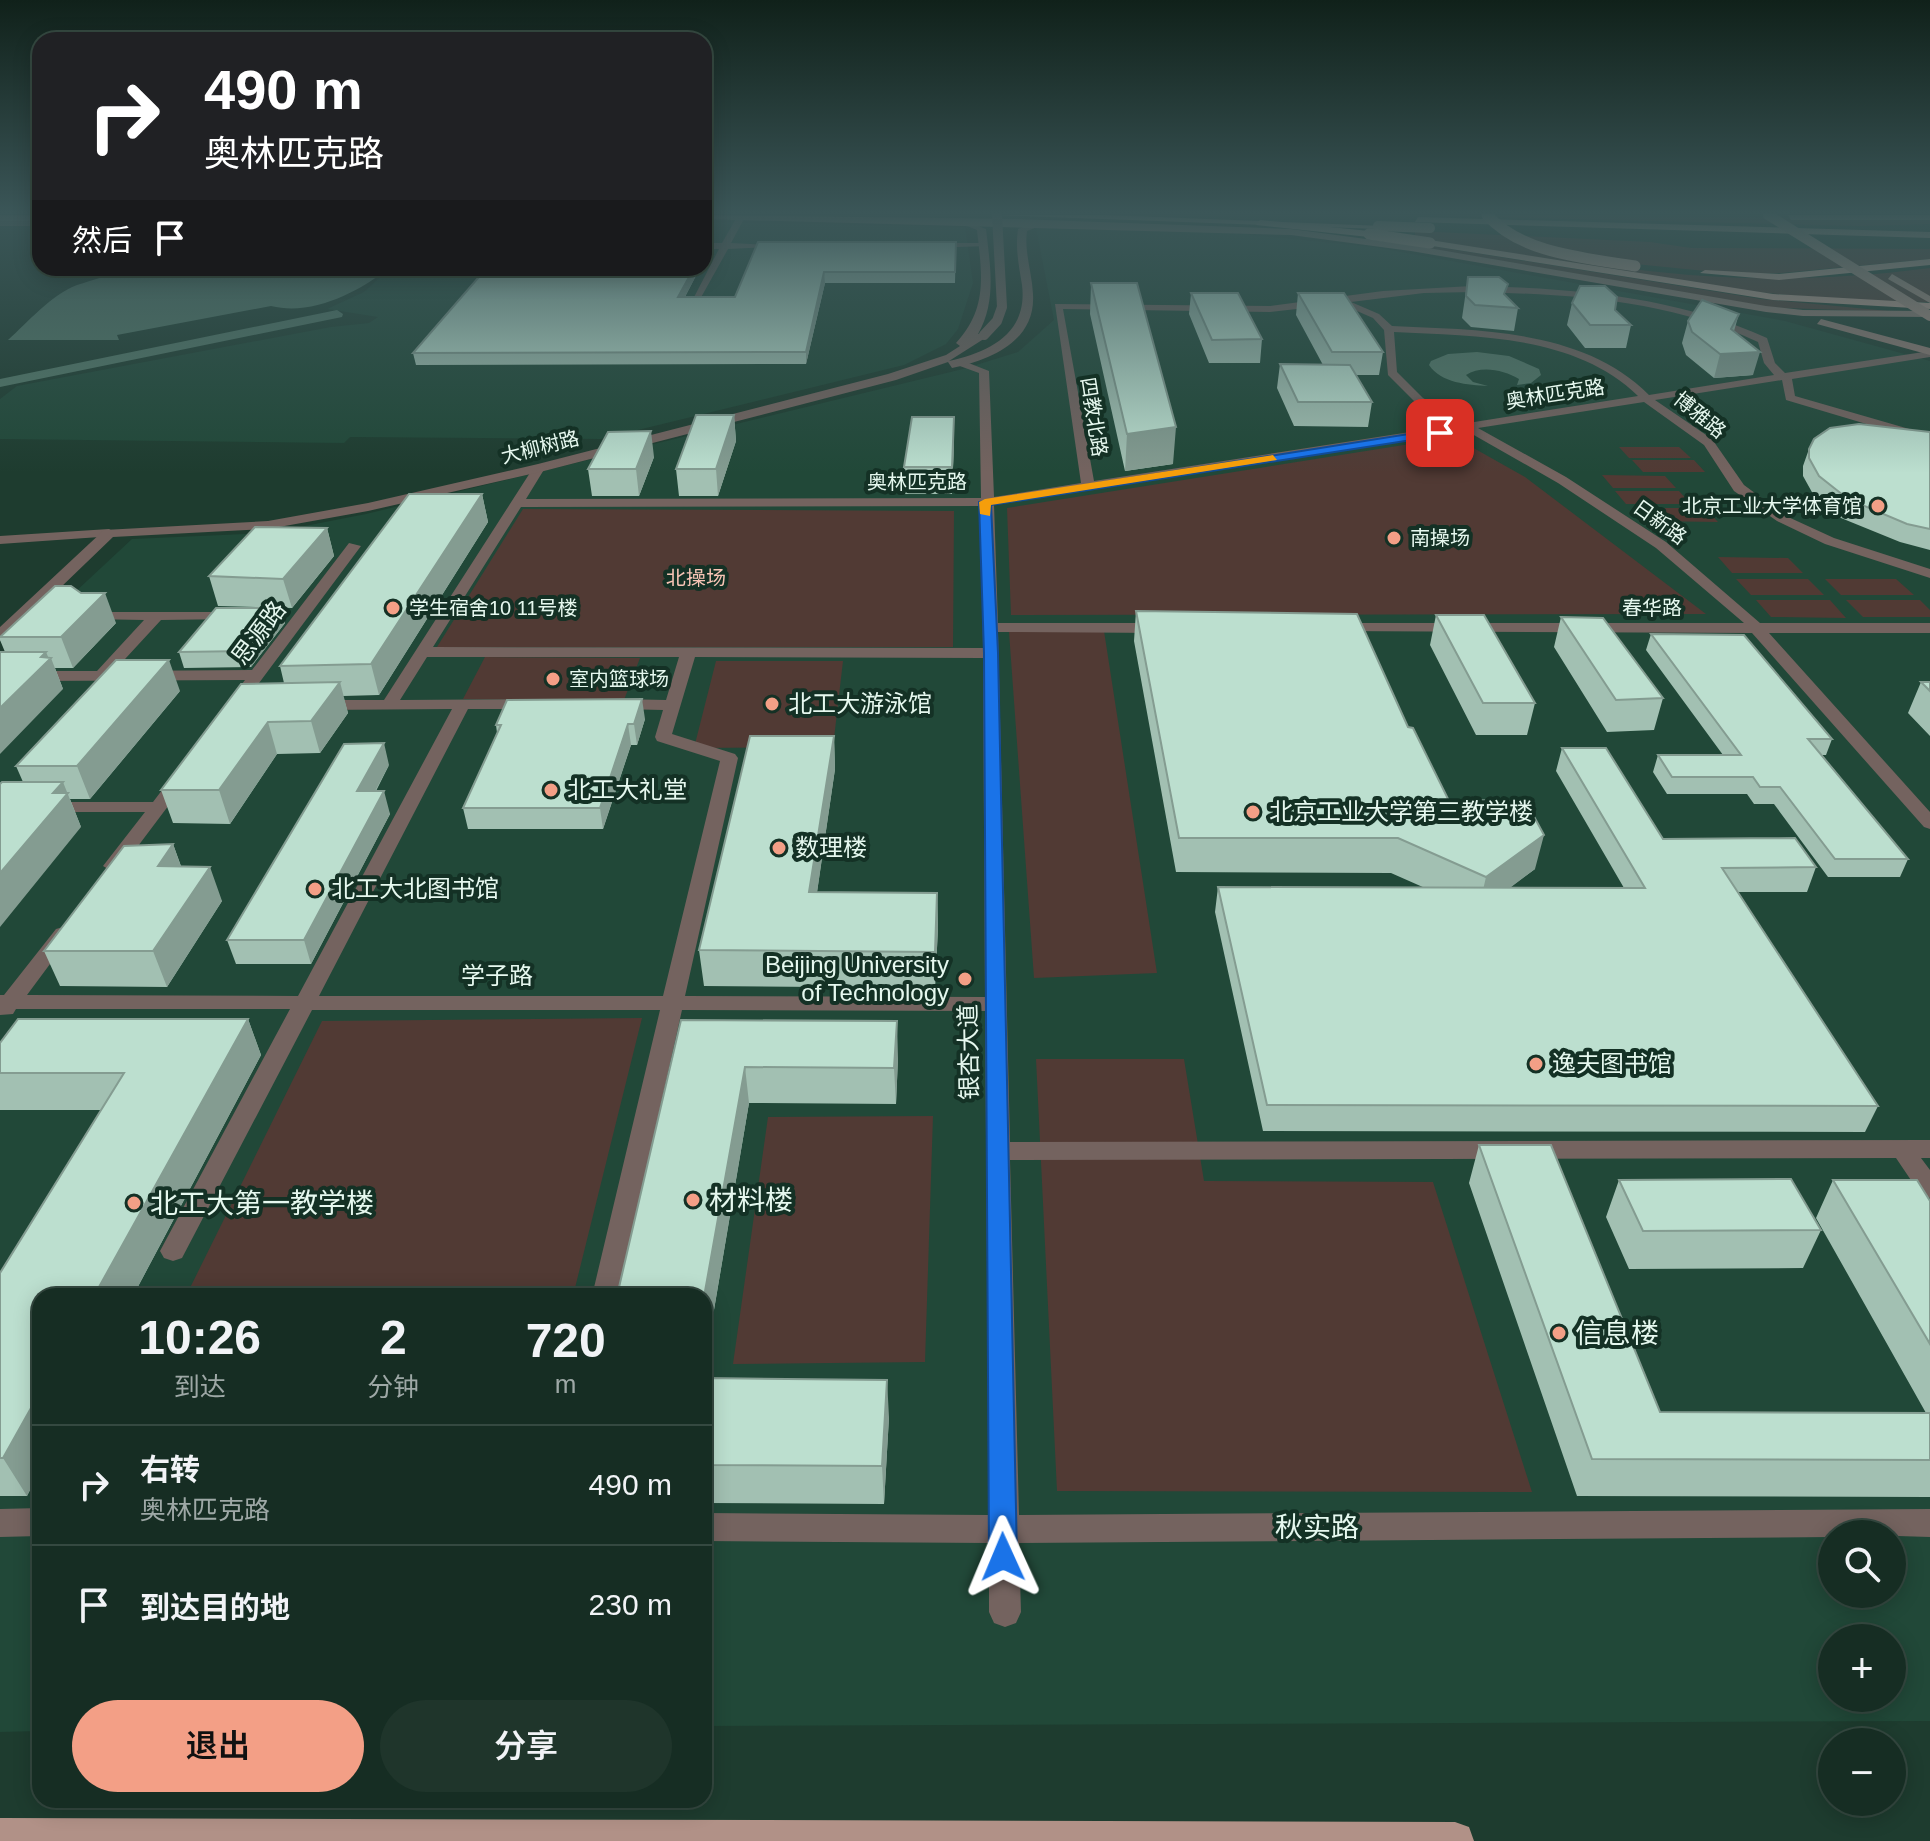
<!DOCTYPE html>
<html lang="zh">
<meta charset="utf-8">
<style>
body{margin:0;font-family:Helvetica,"Noto Sans SC",sans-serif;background:#1f352b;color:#f1f3f6;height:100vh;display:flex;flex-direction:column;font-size:30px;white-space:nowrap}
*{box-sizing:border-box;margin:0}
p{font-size:26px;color:#9ea8a6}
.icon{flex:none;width:44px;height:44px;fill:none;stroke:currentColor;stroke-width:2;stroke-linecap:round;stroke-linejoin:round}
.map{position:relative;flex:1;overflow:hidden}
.side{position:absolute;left:32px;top:1288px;width:680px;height:520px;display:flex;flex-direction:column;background:#162d23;border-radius:24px;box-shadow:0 4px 20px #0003,0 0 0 2px #354941}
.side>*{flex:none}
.top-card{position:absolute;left:32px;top:32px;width:680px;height:244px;border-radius:24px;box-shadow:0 4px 20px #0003,0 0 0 2px #354941;background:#202124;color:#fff;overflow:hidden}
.buttons{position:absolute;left:1818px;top:1520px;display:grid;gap:16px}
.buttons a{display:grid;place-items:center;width:88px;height:88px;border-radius:50%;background:#162d23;box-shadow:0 4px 20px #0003,0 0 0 2px #354941;font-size:40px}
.pin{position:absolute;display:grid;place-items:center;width:68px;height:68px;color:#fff;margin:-34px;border-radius:16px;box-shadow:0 4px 12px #0006}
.me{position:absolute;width:88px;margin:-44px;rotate:359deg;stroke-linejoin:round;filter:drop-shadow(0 0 6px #0008)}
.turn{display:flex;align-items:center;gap:28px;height:168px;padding:0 40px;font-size:36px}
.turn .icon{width:104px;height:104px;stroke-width:2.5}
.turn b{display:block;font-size:56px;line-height:68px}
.then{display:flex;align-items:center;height:76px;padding:0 40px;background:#0003;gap:16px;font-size:30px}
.eta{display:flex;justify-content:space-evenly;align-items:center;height:136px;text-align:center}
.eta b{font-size:48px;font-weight:600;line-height:56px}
.action{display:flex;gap:16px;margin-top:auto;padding:16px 40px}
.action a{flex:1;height:92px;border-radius:48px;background:#f39f86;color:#111;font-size:32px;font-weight:600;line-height:92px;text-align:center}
.action a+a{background:#1f352b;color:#f1f3f6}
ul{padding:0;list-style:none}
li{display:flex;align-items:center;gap:24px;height:120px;padding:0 40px;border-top:2px solid #354941}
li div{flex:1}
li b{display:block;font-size:30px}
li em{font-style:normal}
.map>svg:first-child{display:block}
</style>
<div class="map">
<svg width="1930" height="1841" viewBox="0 0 1930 1841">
<rect width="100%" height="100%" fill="#1e3c2f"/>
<!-- built -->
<path fill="#214838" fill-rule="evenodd" d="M704 222 965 227 973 283 958 329 946 344 904 365 601 439 350 437 344 443 0 439V399L17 386 331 327 369 323 378 317 327 309 364 292 390 268H704Z
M1036 228 1231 233 1373 247 1785 321 1930 361V1721L704 1726V1296H40V1731L0 1732V662L132 539 269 533 366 514 963 369 1018 352 1054 320ZM1832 1534H1892V1594H1832ZM1832 1638H1892V1698H1832Z"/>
<!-- green -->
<path fill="#513a34" d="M1408 215 1930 218V224L1863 226Z
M1415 231 1650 242 1691 248 1930 249V259L1781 273 1736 274 1635 264 1633 269C1733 282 1830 281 1930 268V302C1756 302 1586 267 1415 239Z
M1413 243 1761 299 1899 312 1756 307 1419 248Z
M1454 437 1525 477 1706 614 1011 615 1007 508Z
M1619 447H1679L1691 458H1629Z
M1632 460H1694L1705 472H1643Z
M1602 475 1665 476 1676 488H1613Z
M1615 491H1679L1691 504H1626Z
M1639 508H1705L1718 522 1651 521Z
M523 509 954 511 953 647H437Z
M1718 557 1788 558 1803 573H1732Z
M1736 579H1808L1824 595H1751Z
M1825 579H1896L1914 595H1841Z
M1756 600H1830L1846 618 1771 617Z
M1846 600H1920L1930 610V617H1863Z
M1104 631 1157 973 1034 978 1009 632Z
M485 657 640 658 624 700 463 699Z
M716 661H843L833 747 694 748Z
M642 1018 573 1296H186L322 1021Z
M1036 1059H1184L1204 1181 1433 1182 1532 1492 1057 1491Z
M933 1116 925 1362 733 1364 768 1117Z"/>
<!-- water -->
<path fill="#547969" d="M124 268H389C357 293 312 316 271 306L117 335 119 340H8C28 322 51 295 77 285 93 280 108 276 124 268Z
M1477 352 1509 356 1539 369 1541 375 1531 383 1517 385 1519 379C1504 370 1481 365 1466 375L1473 382 1488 386C1468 385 1441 383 1429 365L1431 361 1448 354Z"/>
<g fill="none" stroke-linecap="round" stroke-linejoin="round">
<!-- canal -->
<path fill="#547969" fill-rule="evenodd" d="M337 310 343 314 342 317 0 387V379Z"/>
<!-- minor -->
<path fill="#74635f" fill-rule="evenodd" d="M738 215 745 217 731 243 787 246 728 249 699 301 691 303 719 249H704V243H722Z
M931 243H983L987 246 928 248Z
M1472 286C1573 288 1674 296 1767 338L1775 363 1785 373 1930 351V357L1792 379 1795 396 1930 435V443L1786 400 1782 380 1655 400 1712 439 1744 485 1786 516 1834 538 1930 569V578L1825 544 1777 521 1734 491 1704 445 1644 402 1478 428 1566 477 1666 542 1760 623H1930V633H1769L1930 812V829L1924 827 1752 633 1333 631V625L1338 623H1744L1656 548 1558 483 1465 430 994 505 998 623H1162L1170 628 1162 633 998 632 1010 1142 1930 1140V1158H1921L1930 1170V1198L1921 1195 1896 1158 1010 1160 1019 1515 1930 1509V1537L1832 1534V1537L1019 1543 1021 1612 1016 1623 1005 1627 994 1623 989 1612V1543L704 1541V1513L989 1515 985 1011 682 1010 618 1296H592L660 1010H312L182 1258 173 1261 164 1258 160 1251 290 1009H16L13 1014 0 1015V995H4L56 929 63 927 73 933 27 995 298 996 452 709 319 710 311 705 319 700H384L535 465 545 468 526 499 981 498 979 373 957 365 956 363 961 360 989 371 994 497 1081 483 1055 304 1270 306 1383 291ZM1472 292C1570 294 1668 300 1758 342L1764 363 1774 375 1649 395C1584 329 1478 330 1392 326L1379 314 1351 302 1424 293ZM1341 304 1373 318 1384 330 1388 375 1415 402 1455 425 1094 481 1063 309 1270 312ZM1394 332C1476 336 1576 335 1638 396L1468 423 1423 398 1397 372ZM981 506 983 648 433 647 521 507ZM427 657H679L666 700 619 699 611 704 619 709 663 710 655 737 657 741 720 761 663 996H319L468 709H531L539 704 531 699 400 700ZM695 657 983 658 985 997 685 996 738 758 735 754 672 734Z
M109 529 116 533 114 536 0 544V536Z
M349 543 361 546 242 706 236 708 228 703 245 680 33 681 25 676 33 671H97L144 620 87 619 85 616 92 612H240L242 615 235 619 161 620 114 671 252 670Z
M181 772 190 777 120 870 113 872 103 866 145 812H0V802H153L175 773Z
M40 1508V1536L0 1537V1509Z"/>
<!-- tertiary -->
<path fill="#74635f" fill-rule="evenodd" d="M960 219 986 229C990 265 997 301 978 334L984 332 990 335 949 361C990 352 1028 333 1022 285 1019 266 1015 248 1018 229L1042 220 1047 223 1027 231C1024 252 1032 272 1033 294 1036 341 991 360 952 368L948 362 896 380 544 471 368 511 268 529 113 537 6 640 0 641V627L104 530 268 521 368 503 538 464 888 374 946 355 960 346 956 343C988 308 982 275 977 230L960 223Z
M0 220H40V226H0Z"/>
<!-- secondary -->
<path fill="#967d76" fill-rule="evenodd" d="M0 215H40V221H0Z
M704 215 1017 219 1291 229 1411 245 1766 306 1803 310 1930 311V317L1803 316 1766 312 1411 251 1291 235 704 219Z
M1821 319 1930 348V355L1817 324Z"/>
<!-- primary -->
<path fill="#b19187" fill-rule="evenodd" d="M1892 274 1930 296V303L1888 279Z
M0 1818 1455 1822 1469 1827 1474 1841H0Z"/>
<!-- trunk -->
<path fill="#bd9a8f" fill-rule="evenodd" d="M994 215H1105L1383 226 1378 229Z
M1788 215H1930V220H1791Z
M1418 217 1930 232V238L1415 222Z"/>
<!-- motorway -->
<path fill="#c9a297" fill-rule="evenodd" d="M1260 220 1369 231 1374 234 1369 237 1256 225Z
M1430 240 1773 294 1930 303V309L1773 300 1426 245Z
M1930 259V265L1779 280 1700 273 1705 270 1779 274Z"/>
<!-- tertiary-bridge -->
<path stroke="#74635f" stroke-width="10" d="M984 335 997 321 1002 307 997 215"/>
<!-- primary-bridge -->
<path stroke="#b19187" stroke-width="10" d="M1768 215 1930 316"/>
<!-- trunk-bridge -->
<path stroke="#bd9a8f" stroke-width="10" d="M1378 226 1430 228"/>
<!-- motorway-bridge -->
<path stroke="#c9a297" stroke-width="11" d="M1487 215C1522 254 1586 258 1635 266
M1369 234 1430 243"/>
</g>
<!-- wall -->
<path fill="#a2c0b2" d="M758 242H956L955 283H825L806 364 416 365 413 353 478 278 477 270 700 268 685 297H735Z
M1468 277 1505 295 1518 308 1514 331 1471 327 1462 318Z
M1091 283 1173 464 1125 471 1090 314Z
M1191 293 1262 339 1260 363H1209L1189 314Z
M1298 293 1383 352 1379 375H1356L1372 402 1368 427 1294 426 1277 388 1280 364 1323 365 1296 315Z
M1572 303 1615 310 1631 325 1626 348H1585L1567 325Z
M1739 314 1734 331 1753 375 1714 378 1686 355 1682 343 1688 321Z
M734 415 736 441 718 496H679L676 469Z
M1930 432V550L1900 542 1841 518 1813 494 1803 476V466L1809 449Z
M954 442 952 494H905L904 467Z
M654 457 639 496H592L588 469Z
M482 494 488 522 379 695 343 696 348 713 320 753 277 754 230 824 173 823 161 790 284 683 280 666Z
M327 528 334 556 292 608 218 606 209 576Z
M281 608 285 623 251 667 184 668 179 652Z
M1136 611 1408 727 1452 807 1535 869 1509 888H1624L1556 771 1562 748 1663 839 1816 867 1807 892H1738L1878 1106 1865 1132 1263 1131 1215 912 1218 887 1425 888 1391 873 1176 872 1134 641Z
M1436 615 1535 703 1527 735H1476L1430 645Z
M1561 617 1663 698 1654 730 1607 732 1554 647Z
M116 623 73 668H55L63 689 5 652 0 640V636Z
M1651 634 1832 739 1826 755H1822L1908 859 1900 877H1828L1774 804H1754L1747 794H1667L1653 772 1658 755H1723L1646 650Z
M1921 682H1930V736L1908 713Z
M180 691 90 799H70L81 827 23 782 16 766Z
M645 719 637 745H631L603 829H468L463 808 497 733 496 725Z
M834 736 835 769 817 892 937 893 938 928 935 988 704 986 699 950Z
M389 765 376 791 390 814 311 964H236L227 940Z
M173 844 181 866 222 901 167 987 60 986 44 951Z
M248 1019 261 1055 133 1296H40V1470L27 1496H0V1273L102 1110H0V1043Z
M681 1020 898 1058 896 1104 749 1103 704 1369V1296Z
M1479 1145 1660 1412 1926 1413 1816 1218 1833 1180 1930 1201V1497L1577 1496 1469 1183Z
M1619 1180 1821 1230 1803 1268 1629 1269 1606 1217Z
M704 1378 889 1417 884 1504 704 1503Z"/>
<!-- shaded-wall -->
<path fill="#849c91" d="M708 242 709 252 704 261V249Z
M694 268H700L679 308 678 297Z
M824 272 825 283 806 364V352Z
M1760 352 1753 375 1714 378 1720 354Z
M734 415 736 441 718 496 716 469Z
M954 417V442L952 494V467Z
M1176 427 1173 464 1125 471 1127 434Z
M651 431 654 457 639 496 636 469Z
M482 494 488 522 379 695 371 664Z
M327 528 334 556 292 608 283 579Z
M105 593 116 623 73 668 61 637Z
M281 608 285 623 251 667 246 651Z
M46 652 49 659 51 658 63 689 0 754V708Z
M169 660 180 691 90 799 77 766Z
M340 682 348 713 320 753 311 721Z
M642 699 645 719 637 745 634 724Z
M268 722 277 754 230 824 219 790Z
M628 724 631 745 603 829 600 808Z
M834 736 835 769 812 927 809 892Z
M384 743 389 765 363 814 357 791Z
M63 782 81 827 0 927V873L53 793Z
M384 791 390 814 311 964 304 940Z
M1544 835 1535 869 1478 912 1486 877Z
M173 844 185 878 158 866Z
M210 867 222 901 167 987 153 951Z
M937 893 938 928 935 988V952Z
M248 1019 261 1055 133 1296H94Z
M897 1021 898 1058 896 1104 894 1068Z
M745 1067 749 1103 704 1369V1297Z
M887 1380 889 1417 884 1504 882 1466Z
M40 1392V1470L27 1496 3 1458Z"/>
<!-- building -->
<path fill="#bcdfcf" stroke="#849c91" stroke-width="2" d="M758 242H956L955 272H824L806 352 413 353 485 270H477L479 268H694L678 297H735Z
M1468 277H1499L1508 284 1504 294 1518 308 1475 305 1466 296Z
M1091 283H1137L1176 427 1127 434Z
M1580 286H1605L1617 297 1615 310 1631 325H1590L1572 303Z
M1191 293H1238L1262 339 1212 340Z
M1298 293H1344L1383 352H1332Z
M1702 300 1739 314 1731 329 1760 352 1720 354 1692 332 1688 321Z
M1280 364 1350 365 1372 402H1298Z
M696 415H734L716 469H676Z
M912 417H954L952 467H904Z
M1859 424 1930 432V529L1907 524 1848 499 1819 476 1809 458V449L1814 439 1830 428Z
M651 431 636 469H588L608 432Z
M409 494H482L371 664 280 666Z
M255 527 327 528 283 579 209 576Z
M55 586H71L81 593H105L61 637H0Z
M216 608H281L246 651 179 652Z
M1136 611 1357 614 1408 727 1413 728 1452 807 1468 800 1513 801 1530 809 1544 835 1486 877 1398 838H1179Z
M1436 615H1484L1535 703H1483Z
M1561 617 1603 618 1663 698 1616 700Z
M1651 634 1744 635 1832 739H1808L1908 859H1835L1780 787H1760L1753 777H1672L1658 755H1741Z
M0 652H46L41 657 51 658 0 708Z
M116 660H169L77 766H16Z
M340 682 311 721 268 722 219 790H161L241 684Z
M1921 682H1930V691Z
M642 699 634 724H628L600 808H463L501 725H496L507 700Z
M750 736H834L809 892 937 893 935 952 699 950Z
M384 743 357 791H384L304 940H227L344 744Z
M1562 748H1606L1663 839 1795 838 1816 867 1722 868 1878 1106 1267 1105 1218 887 1645 888Z
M2 782H63L53 793H68L0 873V784Z
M173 844 158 866 210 867 153 951H44L124 846Z
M18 1019H248L94 1296H40V1392L3 1458H0V1273L124 1073H0V1043Z
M681 1020 897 1021 894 1068 745 1067 704 1297V1296H617Z
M1479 1145H1551L1660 1412 1930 1413V1460L1592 1459Z
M1791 1179 1821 1230 1643 1231 1619 1180Z
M1833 1180H1917L1930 1201V1344Z
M704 1378 887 1380 882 1466 704 1465Z"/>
<!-- sky -->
<linearGradient id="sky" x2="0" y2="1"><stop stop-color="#10211a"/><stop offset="0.45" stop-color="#3b5658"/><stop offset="1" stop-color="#3b5658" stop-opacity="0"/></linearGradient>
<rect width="1930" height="473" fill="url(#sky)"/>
<!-- route -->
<path fill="#1a73e8" stroke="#114b97" stroke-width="2" d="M1440 429 1444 435 991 505 998 653 1017 1557 1013 1566 1003 1569 994 1566 989 1557 984 653 979 502Z"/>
<!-- slow -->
<path fill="#f59e0b" d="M1273 455 1277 460 991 505 990 516 980 514 979 502 985 499Z"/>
<!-- markers -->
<g fill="#f39f86" stroke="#143125" stroke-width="3">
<circle cx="1878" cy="506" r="8"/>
<circle cx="1394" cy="538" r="8"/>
<circle cx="393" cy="608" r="8"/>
<circle cx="553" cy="679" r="8"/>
<circle cx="772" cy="704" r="8"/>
<circle cx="551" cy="790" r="8"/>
<circle cx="1253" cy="812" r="8"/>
<circle cx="779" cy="848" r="8"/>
<circle cx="315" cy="889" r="8"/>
<circle cx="965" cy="979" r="8"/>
<circle cx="1536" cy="1064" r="8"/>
<circle cx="693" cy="1200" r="8"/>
<circle cx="134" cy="1203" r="8"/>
<circle cx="1559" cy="1333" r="8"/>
</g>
<g text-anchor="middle" stroke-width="8" stroke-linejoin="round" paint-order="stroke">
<!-- far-street labels -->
<g font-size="20" fill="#e6f8ef" stroke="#143125">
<text transform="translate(1555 394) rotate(-9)" y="7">奥林匹克路</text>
<text transform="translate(1700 415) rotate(39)" y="7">博雅路</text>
<text transform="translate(1094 417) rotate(81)" y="7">四教北路</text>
<text transform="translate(540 447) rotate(-14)" y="7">大柳树路</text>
<text x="917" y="489">奥林匹克路</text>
<text transform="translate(1660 522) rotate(36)" y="7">日新路</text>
<text x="1652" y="615">春华路</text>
</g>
<!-- far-poi labels -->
<g font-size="20" fill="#e6f8ef" stroke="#143125" text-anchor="start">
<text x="1862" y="513" text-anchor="end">北京工业大学体育馆</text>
<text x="1410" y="545">南操场</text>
<text x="409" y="615">学生宿舍10 11号楼</text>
<text x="569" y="686">室内篮球场</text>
</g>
<!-- far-park labels -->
<g font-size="20" fill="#f8c4b5" stroke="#143125">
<text x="696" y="585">北操场</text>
</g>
<!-- street labels -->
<g font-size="24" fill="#e6f8ef" stroke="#143125">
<text transform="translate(259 633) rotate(-53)" y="8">思源路</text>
<text x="497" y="984">学子路</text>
<text transform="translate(969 1052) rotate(-91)" y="8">银杏大道</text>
</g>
<!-- poi labels -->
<g font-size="24" fill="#e6f8ef" stroke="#143125" text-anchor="start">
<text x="788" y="712">北工大游泳馆</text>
<text x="567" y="798">北工大礼堂</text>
<text x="1269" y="820">北京工业大学第三教学楼</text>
<text x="795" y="856">数理楼</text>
<text x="331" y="897">北工大北图书馆</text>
<text x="949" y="973" text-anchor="end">Beijing University<tspan x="949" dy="28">of Technology</tspan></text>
<text x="1552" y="1072">逸夫图书馆</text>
</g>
<!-- near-poi labels -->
<g font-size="28" fill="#e6f8ef" stroke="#143125" text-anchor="start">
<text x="709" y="1210">材料楼</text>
<text x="150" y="1213">北工大第一教学楼</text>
<text x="1575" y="1343">信息楼</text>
</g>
<!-- near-street labels -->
<g font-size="28" fill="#e6f8ef" stroke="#143125">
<text x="1317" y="1537">秋实路</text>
</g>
</g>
</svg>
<div class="buttons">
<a><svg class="icon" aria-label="search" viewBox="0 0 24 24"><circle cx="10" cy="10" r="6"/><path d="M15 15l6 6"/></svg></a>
<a>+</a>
<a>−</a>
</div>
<div class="pin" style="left:1440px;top:433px;background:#d93025"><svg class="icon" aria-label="arrive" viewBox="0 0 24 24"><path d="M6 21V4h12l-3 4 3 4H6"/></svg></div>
<svg class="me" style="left:1003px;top:1557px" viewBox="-20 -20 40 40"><path d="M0-17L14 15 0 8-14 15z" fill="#1a73e8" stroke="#fff" stroke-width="4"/></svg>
<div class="top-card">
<div class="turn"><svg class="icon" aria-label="right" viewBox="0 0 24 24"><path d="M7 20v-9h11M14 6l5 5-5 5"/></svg><div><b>490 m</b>奥林匹克路</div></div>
<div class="then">然后<svg class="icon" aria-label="arrive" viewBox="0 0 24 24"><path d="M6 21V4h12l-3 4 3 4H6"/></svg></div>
</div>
<section class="side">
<div class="eta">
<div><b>10:26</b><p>到达</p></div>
<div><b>2</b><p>分钟</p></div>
<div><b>720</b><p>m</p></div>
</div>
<ul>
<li><svg class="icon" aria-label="right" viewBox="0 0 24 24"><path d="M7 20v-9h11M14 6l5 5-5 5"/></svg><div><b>右转</b><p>奥林匹克路</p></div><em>490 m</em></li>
<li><svg class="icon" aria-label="arrive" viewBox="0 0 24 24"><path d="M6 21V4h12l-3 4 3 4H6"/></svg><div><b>到达目的地</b></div><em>230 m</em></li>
</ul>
<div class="action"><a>退出</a><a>分享</a></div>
</section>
</div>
